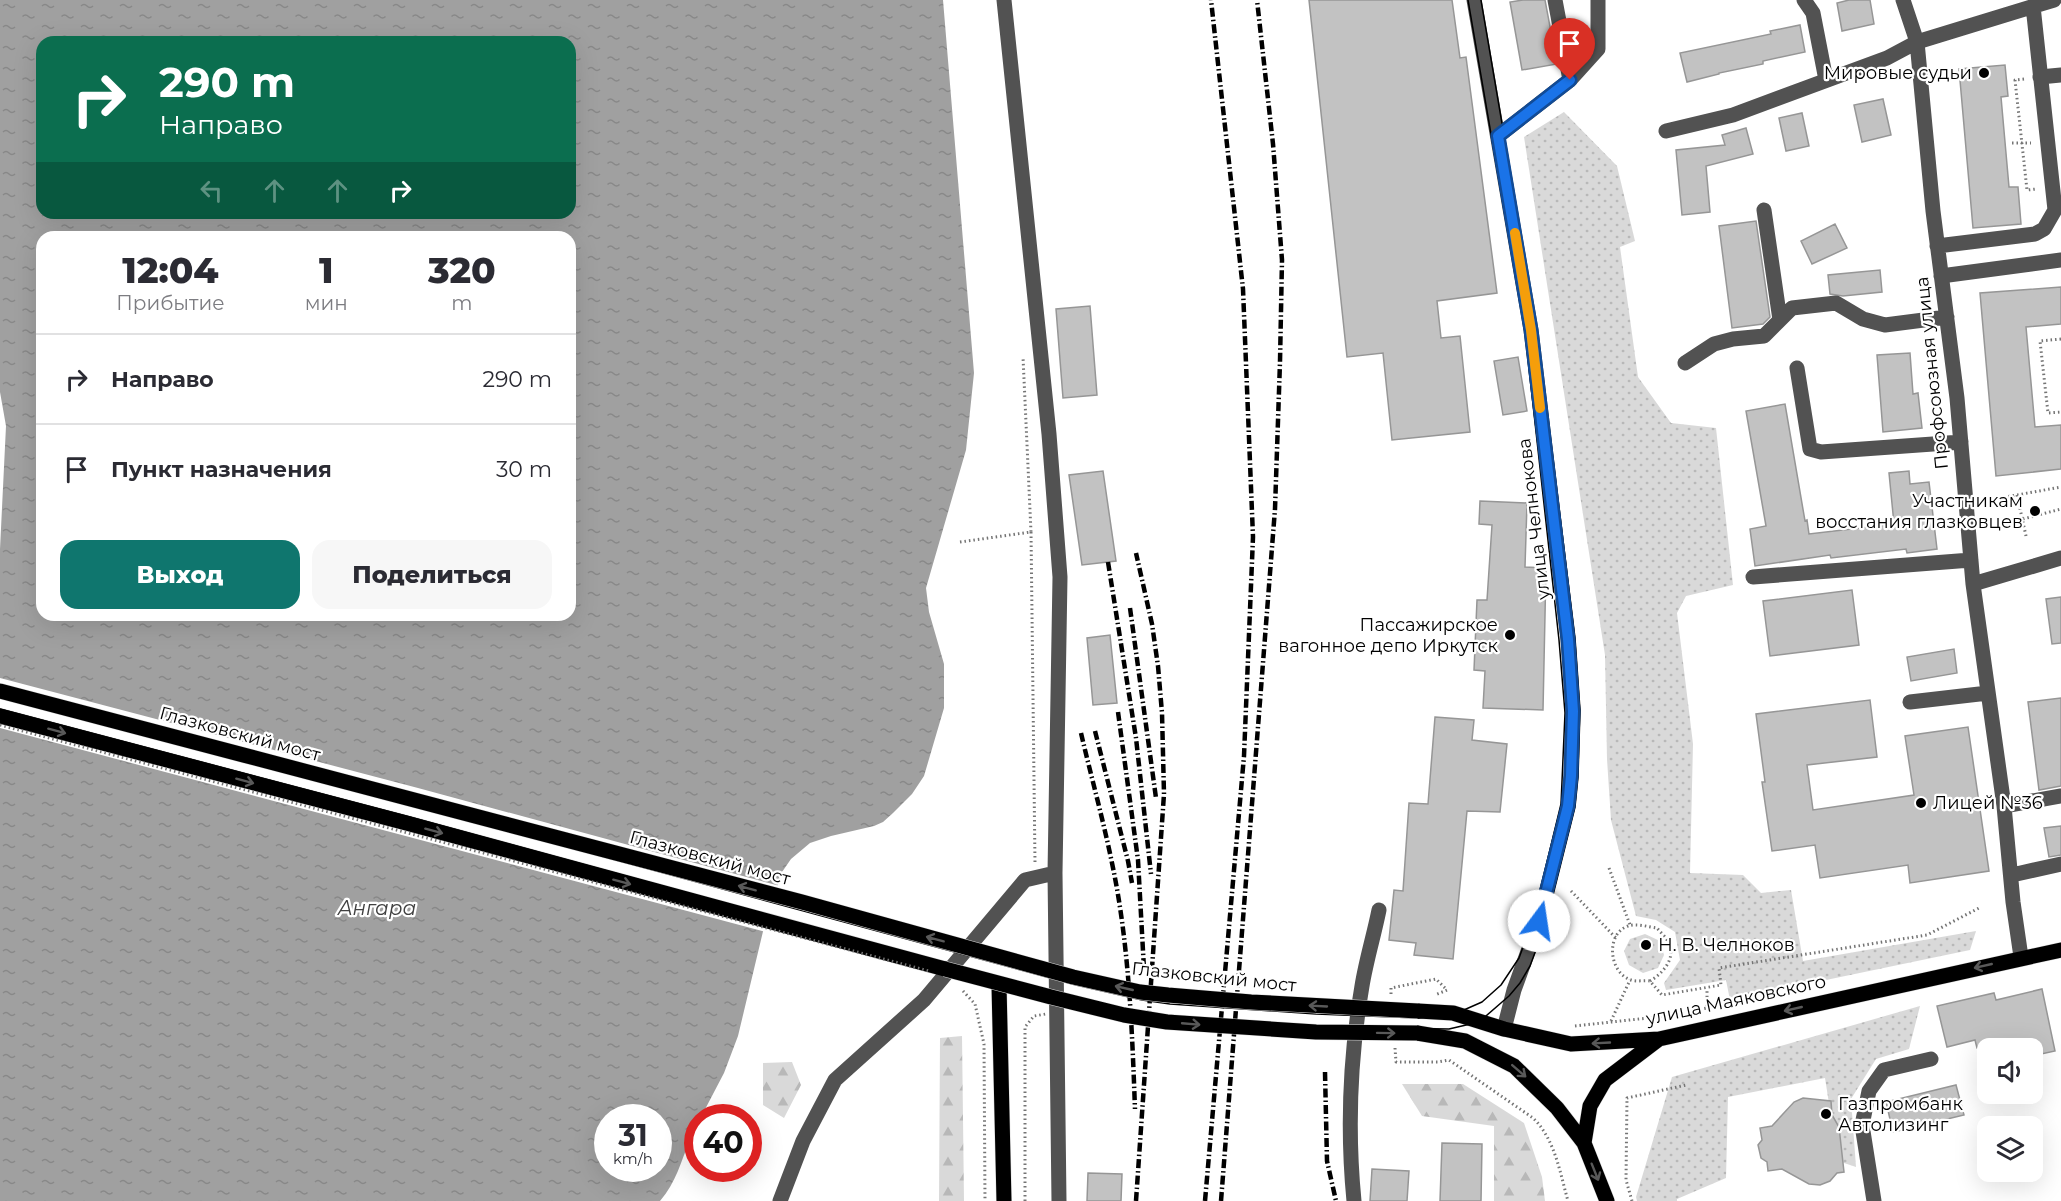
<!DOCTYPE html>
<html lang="ru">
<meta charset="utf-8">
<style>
body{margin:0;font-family:Montserrat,sans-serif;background:#f7f7f7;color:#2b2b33;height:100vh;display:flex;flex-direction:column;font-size:22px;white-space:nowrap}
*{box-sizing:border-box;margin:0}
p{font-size:20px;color:#7c7c81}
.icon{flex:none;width:33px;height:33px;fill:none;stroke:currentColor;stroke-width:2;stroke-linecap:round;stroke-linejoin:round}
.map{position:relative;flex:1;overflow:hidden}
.drawer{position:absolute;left:36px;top:231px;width:540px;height:390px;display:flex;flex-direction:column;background:#fff;border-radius:18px;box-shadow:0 6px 24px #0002}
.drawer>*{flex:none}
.hud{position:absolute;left:36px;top:36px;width:540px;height:183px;border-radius:18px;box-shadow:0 6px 24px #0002;background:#0b6e4f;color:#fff;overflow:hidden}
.controls{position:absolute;left:1977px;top:1038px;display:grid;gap:12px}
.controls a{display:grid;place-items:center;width:66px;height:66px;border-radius:12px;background:#fff;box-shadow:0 6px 24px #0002;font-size:30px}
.speed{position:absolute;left:594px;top:1104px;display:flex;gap:12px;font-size:30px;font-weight:700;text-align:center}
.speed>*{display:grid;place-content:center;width:78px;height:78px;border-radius:50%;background:#fff;box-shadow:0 6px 24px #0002;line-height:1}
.speed small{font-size:15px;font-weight:400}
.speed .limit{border:9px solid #d22;background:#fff;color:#111}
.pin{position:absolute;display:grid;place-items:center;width:51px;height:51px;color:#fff;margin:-62px -26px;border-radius:50% 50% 50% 0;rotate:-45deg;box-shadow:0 0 6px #0007}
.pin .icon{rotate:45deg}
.me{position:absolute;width:66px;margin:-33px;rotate:14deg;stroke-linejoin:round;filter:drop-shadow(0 0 4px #0008)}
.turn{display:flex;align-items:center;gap:21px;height:126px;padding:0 24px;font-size:27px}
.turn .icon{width:78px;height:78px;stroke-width:2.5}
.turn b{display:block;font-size:42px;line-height:51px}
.lanes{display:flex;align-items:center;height:57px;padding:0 24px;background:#0003;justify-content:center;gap:30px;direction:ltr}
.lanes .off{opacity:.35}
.eta{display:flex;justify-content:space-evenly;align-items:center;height:102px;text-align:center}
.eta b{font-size:36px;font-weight:800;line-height:42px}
.button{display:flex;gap:12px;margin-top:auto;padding:12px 24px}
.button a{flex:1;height:69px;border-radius:18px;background:#0f766e;color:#fff;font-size:24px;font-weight:800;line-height:69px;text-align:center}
.button a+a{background:#f7f7f7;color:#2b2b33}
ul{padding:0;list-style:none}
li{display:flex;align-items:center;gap:18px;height:90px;padding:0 24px;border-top:2px solid #e1e1e2}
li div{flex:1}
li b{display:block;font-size:22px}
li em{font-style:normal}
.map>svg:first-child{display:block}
</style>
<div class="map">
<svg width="2061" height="1201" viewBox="0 0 2061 1201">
<defs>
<pattern id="forest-firs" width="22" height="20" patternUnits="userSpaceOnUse" patternTransform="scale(1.5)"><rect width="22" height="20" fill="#d9d9d9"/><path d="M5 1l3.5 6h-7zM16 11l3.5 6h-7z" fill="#b8b8b8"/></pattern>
<pattern id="park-dots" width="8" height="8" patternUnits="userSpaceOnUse" patternTransform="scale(1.5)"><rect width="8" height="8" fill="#d9d9d9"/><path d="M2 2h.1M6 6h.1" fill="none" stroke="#b8b8b8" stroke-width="1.8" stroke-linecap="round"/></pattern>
<pattern id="water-ripples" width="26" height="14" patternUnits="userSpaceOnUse" patternTransform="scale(1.5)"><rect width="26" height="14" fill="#a0a0a0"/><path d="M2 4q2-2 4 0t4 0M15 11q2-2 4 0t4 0" fill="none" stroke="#888"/></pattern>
</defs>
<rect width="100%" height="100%" fill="#fff"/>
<!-- forest -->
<path fill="url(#forest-firs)" d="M962 1036 964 1201H939L940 1038Z
M792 1062 801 1085 784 1118 763 1105V1063Z
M1402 1084H1463L1524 1123 1542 1177 1545 1201H1494V1126L1422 1116Z"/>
<!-- park -->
<path fill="url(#park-dots)" d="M1564 112 1617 166 1635 241 1620 247 1638 377 1671 423 1716 428 1733 585 1686 596 1677 613 1693 744 1690 873 1743 875 1761 893 1791 890 1803 961 1976 931 1970 950 1730 1000 1726 980 1666 990 1664 983 1680 960 1675 932 1656 920 1636 916 1611 820 1607 759 1605 655 1524 137Z
M1645 934 1660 941 1664 955 1658 968 1643 973 1629 965 1624 951 1630 939Z
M1920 1006 1909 1049 1876 1059 1851 1099 1856 1167 1838 1161 1825 1078 1728 1097 1726 1178 1677 1199V1201H1637L1636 1197 1672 1077Z"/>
<!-- water -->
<path fill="url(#water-ripples)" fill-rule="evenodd" d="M0 0H943L974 373 966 450 926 588 929 612 944 664V708L924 776 912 794 893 813 883 822 874 826 831 836 810 843 791 859 782 872 765 923 738 1036 724 1073 701 1117 698 1118C697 1127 693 1132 690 1140 681 1161 676 1183 660 1201H0V549L6 426 0 392ZM42 42H570V213H42ZM42 237H570V615H42ZM608 1118H658V1168H608Z"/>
<!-- pier -->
<path fill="#fff" d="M0 678 418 788 780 886 766 932 0 728Z"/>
<!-- building -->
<path fill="#c2c2c2" stroke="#969696" stroke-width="1.5" d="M1309 0H1452L1460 58 1466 57 1497 293 1437 301 1441 338 1460 336 1470 432 1392 440 1383 353 1347 357Z
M1523 0H1545L1557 64 1522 70 1510 2Z
M1849 0H1870L1874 24 1842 31 1837 3Z
M1800 25 1805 52 1763 61V64L1719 73V74L1687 82 1680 53 1771 34 1770 31Z
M2005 65 2008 96 2001 97 2009 187H2018L2021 224 1973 228 1959 69Z
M1883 99 1891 135 1862 142 1854 105Z
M1802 113 1809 146 1786 151 1779 118Z
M1746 128 1753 154 1706 166 1710 212 1682 215 1676 150 1725 145 1722 135Z
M1756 221 1770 317 1763 324 1732 328 1719 226Z
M1835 224 1847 248 1812 264 1801 241Z
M1880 270 1882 292 1843 296 1830 294 1828 275Z
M2061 287V324L2026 327 2035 427 2061 425V469L1996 476 1980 293Z
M1090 306 1097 395 1063 398 1056 309Z
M1910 353 1913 394 1918 393 1922 428 1883 432 1877 355Z
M1518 357 1527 411 1503 415 1494 361Z
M1785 404 1805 521 1807 520 1809 534 1894 524 1889 473 1909 471 1910 484 1929 482 1937 549 1907 553 1906 549 1831 558 1830 555 1755 566 1750 529 1766 526 1746 411Z
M1103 471 1116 561 1082 565 1069 475Z
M1480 501 1527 503 1525 567 1546 568 1543 710 1483 708 1485 671 1474 670 1477 600H1487L1492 525 1479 524Z
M1852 590 1859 645 1770 656 1763 601Z
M2061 597V643L2052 644 2046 599Z
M1110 635 1117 703 1093 705 1087 638Z
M1954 649 1957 673 1911 681 1907 657Z
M2061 698V786L2039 790 2028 702Z
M1870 700 1877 757 1807 765 1813 810 1914 795 1905 736 1968 727 1989 871 1910 883 1908 865 1820 878 1815 845 1772 851 1762 782H1765L1756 714Z
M1435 717 1474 720 1472 740 1507 744 1500 812 1467 811 1453 959 1414 955 1416 943 1389 940 1394 890 1403 891 1409 803 1428 804Z
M2061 826V855L2049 857 2044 828Z
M2042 989 2055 1051 2032 1056V1048H1977L1975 1040 1947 1047 1937 1006 1994 993 1996 1000Z
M1956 1085 1964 1115 1893 1132 1886 1102Z
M1803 1098 1831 1101 1832 1115 1839 1127 1844 1172 1837 1173 1830 1181 1820 1185 1809 1184 1782 1169 1768 1171 1767 1162 1761 1158 1758 1145 1762 1140 1760 1128 1772 1126 1794 1102Z
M1442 1143 1482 1144 1481 1201H1440Z
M1372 1169 1409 1171 1407 1201H1370Z
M1088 1173 1122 1174 1121 1201H1087Z"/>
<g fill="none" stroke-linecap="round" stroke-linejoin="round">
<defs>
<path id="major" d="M0 716 410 824 945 969
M999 985 1004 1201
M1418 1011 1453 1013 1504 1029 1571 1044 1659 1039 2061 950
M1417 1033 1465 1041 1514 1066 1557 1108 1584 1143 1607 1201
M1584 1143 1590 1106 1605 1080 1659 1039"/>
</defs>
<!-- major casing -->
<use href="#major" stroke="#dbdbdb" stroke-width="16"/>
<!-- path -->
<path stroke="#747474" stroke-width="3" stroke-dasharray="1.5 3" stroke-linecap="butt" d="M2024 79 2015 80 2027 190 2036 189
M2012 143H2031
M2061 339 2040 341 2048 413 2061 412
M2017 495 2026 536
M1995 499 2061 487
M2023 519 2061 509
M1031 532 1035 863
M960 542 1031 532 1023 357
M1609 868 1630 925
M1571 891 1616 938
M1650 981C1662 974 1676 959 1669 944 1667 938 1661 933 1657 928 1649 927 1636 923 1628 926 1605 934 1609 973 1631 980 1636 982 1645 980 1650 981L1662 995 1721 985 1719 968 1927 935 1981 907
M1391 994V988L1436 979 1447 990 1435 995
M1611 1021 1630 980
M1575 1026 1657 1017 1707 1008V989
M1395 1048 1396 1062H1438L1449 1060 1533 1118C1555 1139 1560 1173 1568 1201
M1632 1201 1626 1180 1627 1098 1686 1085"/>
<!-- minor -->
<path stroke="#525252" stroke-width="15" d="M1004 0 1049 434 1060 577 1055 873 1059 1201
M1474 0 1531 330 1568 639 1573 711 1571 776 1568 806 1539 921 1514 990 1504 1029
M1804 0 1813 13 1826 80
M1903 0 1917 42 1933 211 1957 398 1973 584 2004 806 2013 902 2021 957
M2040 77 2061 75
M1570 80 1598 49V0
M1666 131 1733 115 1887 58 1917 42 2054 0
M1498 136 1570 80 1555 0
M1764 210 1780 320
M1937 246 2035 234 2044 229 2055 210 2033 6
M1941 276 2061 260
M1685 363 1714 344 1733 339 1764 336 1792 308 1836 303 1863 319 1885 325 1947 317
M1797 368 1810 449 1821 452 1961 442
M1753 577 1971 560
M1973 584 2061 558
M1910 702 1988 693
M2004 806 2061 796
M2012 875 2061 864
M780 1201 803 1141 835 1080 924 1000 1025 880 1055 873
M1354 1201C1347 1129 1350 1057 1362 986 1366 961 1374 935 1379 910
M1874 1201 1862 1125 1869 1091 1884 1070 1931 1059"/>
<!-- major -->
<use href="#major" stroke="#000" stroke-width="15"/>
<!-- tram -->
<path stroke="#000" stroke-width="1.5" d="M0 696 413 805 1076 985 1142 1000 1170 1004 1316 1014 1418 1018 1457 1013 1482 1002 1501 985 1519 958 1533 920 1561 804 1565 713 1559 640 1525 332 1468 0
M0 709 410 817 979 973 1140 1013 1315 1027 1449 1029 1479 1022 1509 996 1520 983 1530 966 1546 923 1575 807 1578 777 1580 710 1575 638 1537 329 1481 0"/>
<!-- rail -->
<path stroke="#000" stroke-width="4.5" stroke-dasharray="9 3 1.5 3" stroke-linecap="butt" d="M1108 562 1136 738 1151 874
M1130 608 1156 798
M1118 712 1138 860 1144 969
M1095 731 1128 861 1132 883
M1081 733C1091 776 1103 819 1112 863 1129 943 1132 1028 1135 1109
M1325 1072 1327 1161 1336 1201
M1136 1201 1164 794 1162 713 1158 666 1152 624 1136 553
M1205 1201 1244 756 1253 537 1243 289 1211 0
M1221 1201 1275 509 1280 362 1282 260 1273 144 1257 0"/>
<defs>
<path id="major-bridge" d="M0 691 802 902 1073 977 1140 992 1168 995 1251 1002 1418 1011
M945 969 1051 997 1124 1015 1167 1022 1316 1032 1417 1033"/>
</defs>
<!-- major-bridge casing -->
<use href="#major-bridge" stroke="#dbdbdb" stroke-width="16" stroke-linecap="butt"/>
<!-- path-bridge -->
<path stroke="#747474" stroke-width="3" stroke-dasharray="1.5 3" stroke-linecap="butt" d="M0 725 929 971
M963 991 975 1004 984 1044 985 1201
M1025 1201V1027L1034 1016 1046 1014"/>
<!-- major-bridge -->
<use href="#major-bridge" stroke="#000" stroke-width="15"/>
</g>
<!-- one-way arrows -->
<defs><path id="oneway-shaft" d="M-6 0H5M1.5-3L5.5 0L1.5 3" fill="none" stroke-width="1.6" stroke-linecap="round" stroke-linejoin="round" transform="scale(1.5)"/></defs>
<g stroke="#595959">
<use href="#oneway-shaft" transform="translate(57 731) rotate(15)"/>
<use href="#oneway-shaft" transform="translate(245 781) rotate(15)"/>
<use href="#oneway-shaft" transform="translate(434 831) rotate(15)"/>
<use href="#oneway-shaft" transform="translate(622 882) rotate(15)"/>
<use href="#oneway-shaft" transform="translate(747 888) rotate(-165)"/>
<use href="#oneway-shaft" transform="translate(935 939) rotate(-165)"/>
<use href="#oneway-shaft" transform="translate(1983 966) rotate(167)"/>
<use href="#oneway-shaft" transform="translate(1124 988) rotate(-167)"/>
<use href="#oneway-shaft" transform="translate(1318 1006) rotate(-177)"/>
<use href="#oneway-shaft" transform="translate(1793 1009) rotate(167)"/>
<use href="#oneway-shaft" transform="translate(1191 1024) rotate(5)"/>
<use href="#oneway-shaft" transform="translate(1386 1033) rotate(1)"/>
<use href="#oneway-shaft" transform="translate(1601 1043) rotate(177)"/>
<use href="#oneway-shaft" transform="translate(1519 1071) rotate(41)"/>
<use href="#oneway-shaft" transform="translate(1595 1172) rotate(68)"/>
</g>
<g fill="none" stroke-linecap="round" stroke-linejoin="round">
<defs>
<path id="route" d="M1539 921 1568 806 1571 776 1573 711 1568 639 1531 330 1498 136 1570 80"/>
</defs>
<!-- route casing -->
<use href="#route" stroke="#114b97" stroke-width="15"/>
<!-- route -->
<use href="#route" stroke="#1a73e8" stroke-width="10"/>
<!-- slow -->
<path stroke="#f59e0b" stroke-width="10" d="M1515 233 1531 330 1540 408"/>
</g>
<!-- markers -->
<g fill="#000" stroke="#fff" stroke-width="2">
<circle cx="1984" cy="73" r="6"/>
<circle cx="2035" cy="511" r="6"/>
<circle cx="1510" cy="635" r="6"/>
<circle cx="1921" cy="803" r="6"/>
<circle cx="1646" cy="945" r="6"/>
<circle cx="1826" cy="1114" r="6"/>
</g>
<g text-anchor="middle" stroke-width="4.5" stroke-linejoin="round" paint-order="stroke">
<!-- poi labels -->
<g font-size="18" fill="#000" stroke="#fff" text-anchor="end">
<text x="1972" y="79">Мировые судьи</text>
<text x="2023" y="507">Участникам<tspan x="2023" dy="21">восстания глазковцев</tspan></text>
<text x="1498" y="631">Пассажирское<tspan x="1498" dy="21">вагонное депо Иркутск</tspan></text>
<text x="1933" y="809" text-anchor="start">Лицей №36</text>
<text x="1658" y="951" text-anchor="start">Н. В. Челноков</text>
<text x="1838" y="1110" text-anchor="start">Газпромбанк<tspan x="1838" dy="21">Автолизинг</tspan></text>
</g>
<!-- street labels -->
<g font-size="18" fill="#000" stroke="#fff">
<text transform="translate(1932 373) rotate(-96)" y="6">Профсоюзная улица</text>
<text transform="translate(1534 519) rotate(-97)" y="6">улица Челнокова</text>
<text transform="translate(240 734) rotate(15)" y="6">Глазковский мост</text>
<text transform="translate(710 858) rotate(15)" y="6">Глазковский мост</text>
<text transform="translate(1214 977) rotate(6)" y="6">Глазковский мост</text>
<text transform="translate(1736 1000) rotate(-12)" y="6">улица Маяковского</text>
</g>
<!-- water labels -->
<g font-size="20" font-style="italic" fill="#414141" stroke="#fff">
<text x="377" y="915">Ангара</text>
</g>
</g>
</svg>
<div class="controls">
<a><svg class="icon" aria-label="sound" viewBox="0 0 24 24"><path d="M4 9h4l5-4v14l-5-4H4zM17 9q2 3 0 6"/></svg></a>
<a><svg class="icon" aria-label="layers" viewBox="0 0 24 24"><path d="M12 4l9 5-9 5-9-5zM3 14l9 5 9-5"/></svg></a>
</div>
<div class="speed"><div>31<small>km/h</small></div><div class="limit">40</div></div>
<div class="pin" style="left:1570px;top:80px;background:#d93025"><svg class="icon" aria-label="arrive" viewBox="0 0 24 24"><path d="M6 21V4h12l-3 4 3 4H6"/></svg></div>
<svg class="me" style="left:1539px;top:921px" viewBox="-20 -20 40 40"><circle r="19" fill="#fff"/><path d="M0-13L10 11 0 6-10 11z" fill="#1a73e8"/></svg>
<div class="hud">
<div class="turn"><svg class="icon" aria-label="right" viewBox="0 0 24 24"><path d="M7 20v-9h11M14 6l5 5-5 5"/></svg><div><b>290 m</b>Направо</div></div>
<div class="lanes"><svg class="icon off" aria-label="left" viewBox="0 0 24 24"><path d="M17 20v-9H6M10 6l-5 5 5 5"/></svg><svg class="icon off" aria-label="ahead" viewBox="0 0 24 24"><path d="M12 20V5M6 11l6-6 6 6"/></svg><svg class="icon off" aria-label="ahead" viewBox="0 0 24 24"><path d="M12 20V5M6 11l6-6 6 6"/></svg><svg class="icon" aria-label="right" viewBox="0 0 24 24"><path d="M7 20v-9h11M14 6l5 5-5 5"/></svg></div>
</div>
<section class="drawer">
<div class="eta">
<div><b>12:04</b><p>Прибытие</p></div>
<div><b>1</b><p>мин</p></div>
<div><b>320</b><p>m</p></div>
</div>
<ul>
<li><svg class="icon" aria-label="right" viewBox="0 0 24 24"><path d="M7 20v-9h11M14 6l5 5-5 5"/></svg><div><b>Направо</b></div><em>290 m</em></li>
<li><svg class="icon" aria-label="arrive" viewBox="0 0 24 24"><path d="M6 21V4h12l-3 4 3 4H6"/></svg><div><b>Пункт назначения</b></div><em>30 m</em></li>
</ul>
<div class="button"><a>Выход</a><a>Поделиться</a></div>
</section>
</div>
